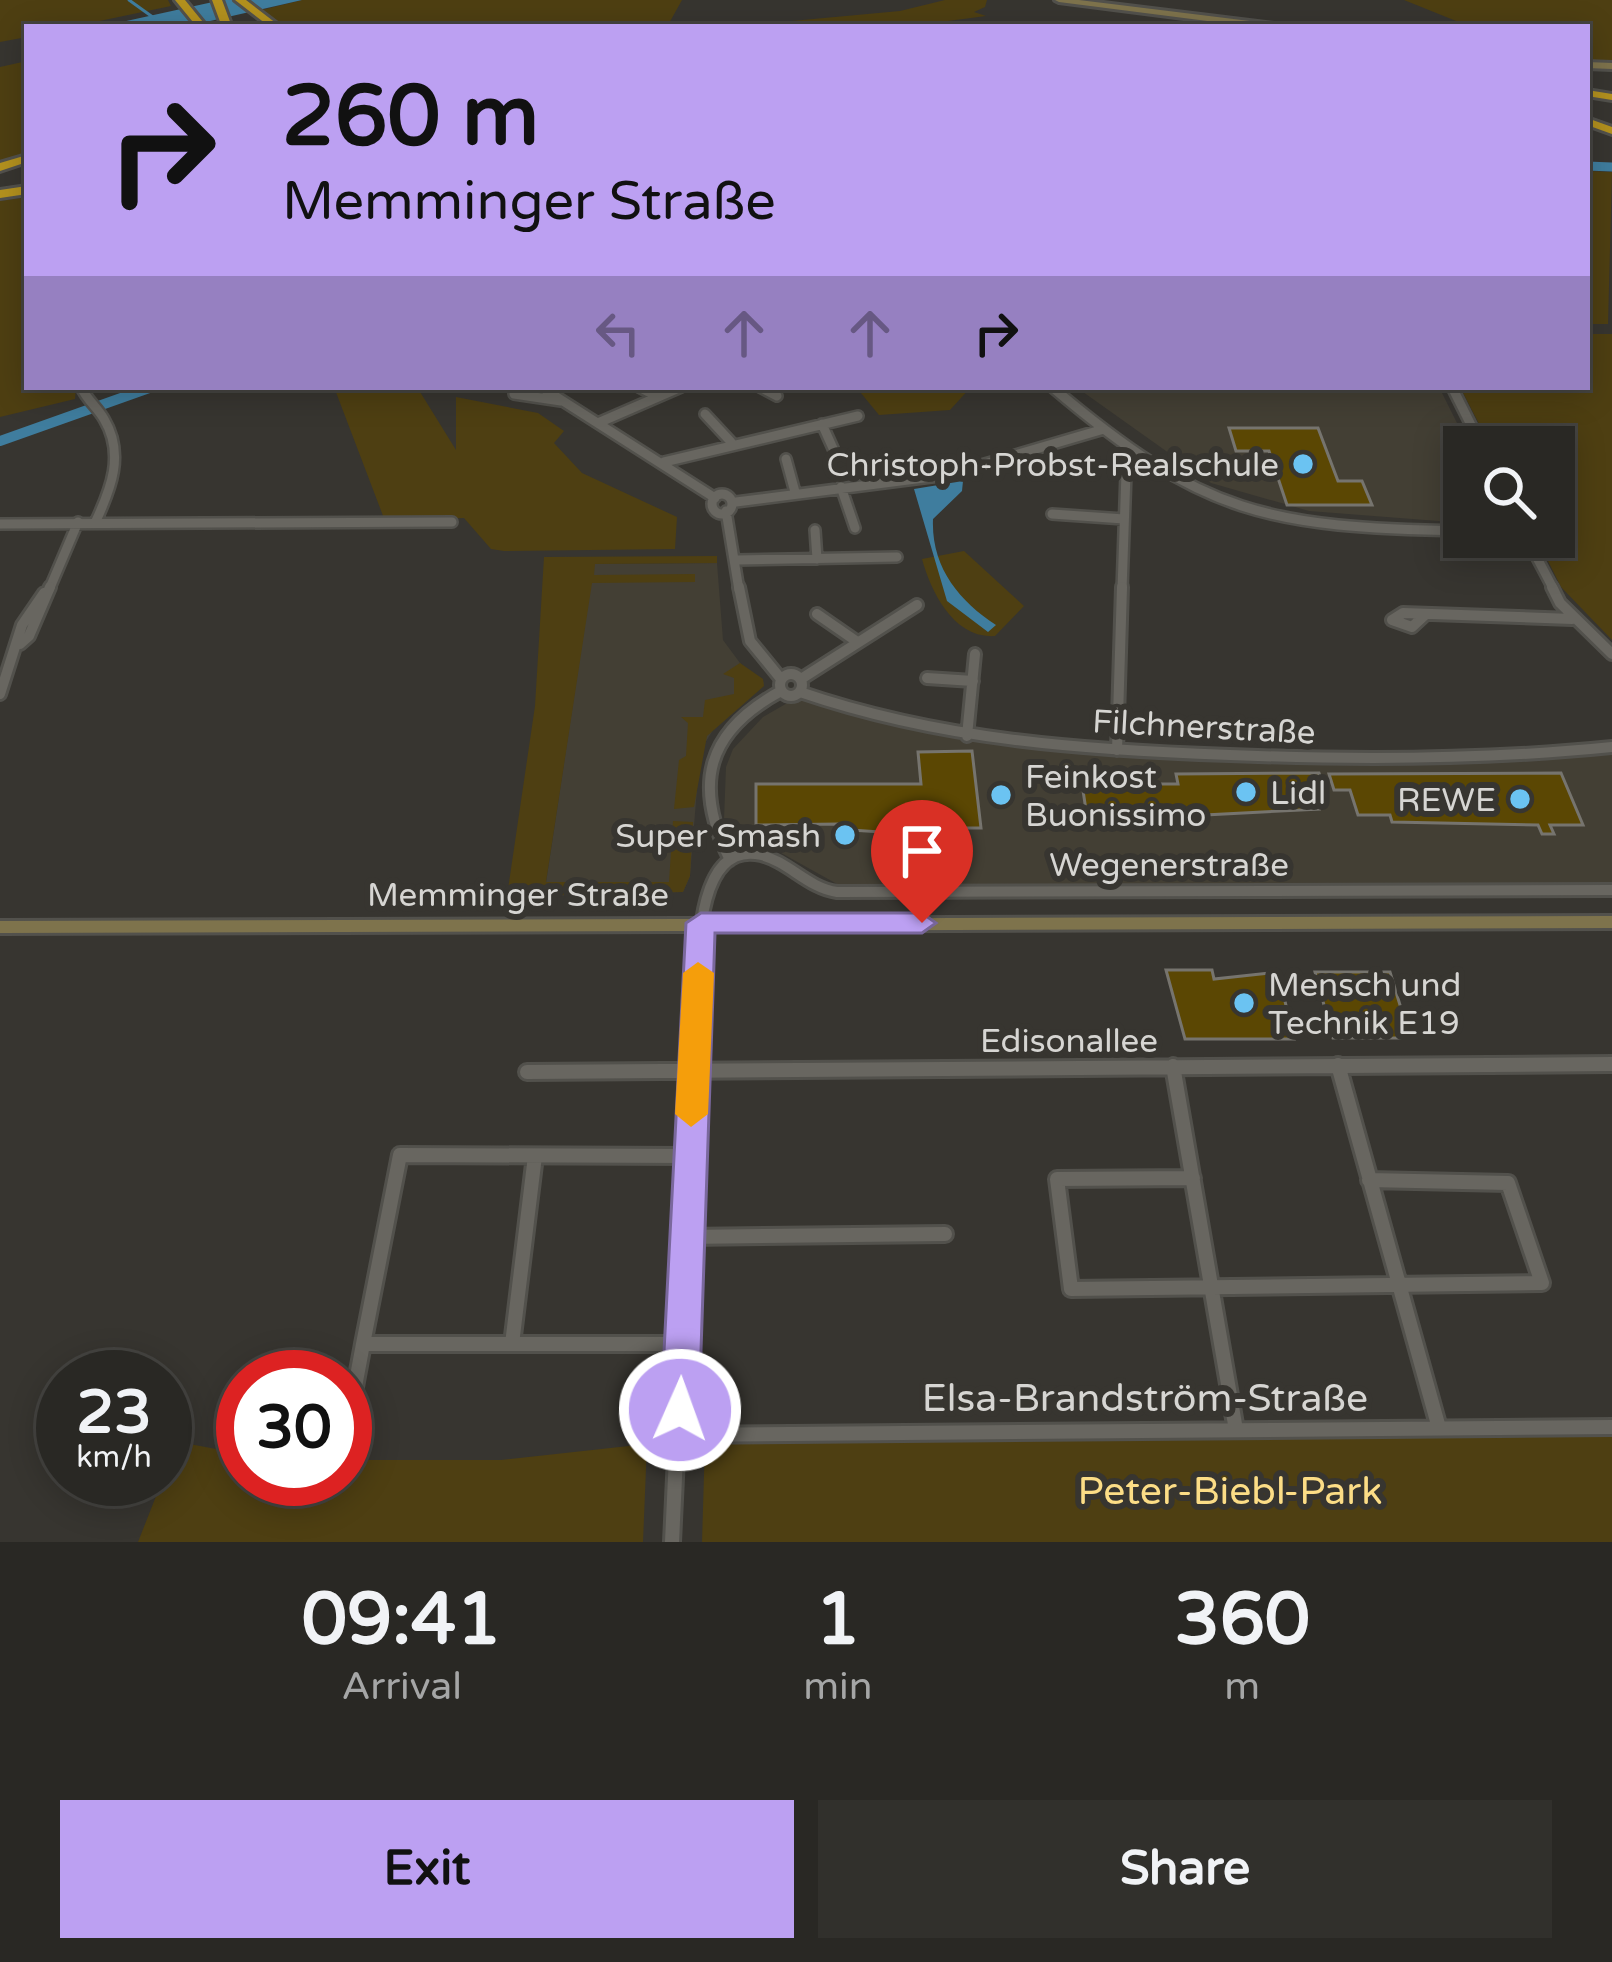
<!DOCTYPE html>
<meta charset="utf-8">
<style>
body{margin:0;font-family:"Varela Round",sans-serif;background:#31302c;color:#f1f3f6;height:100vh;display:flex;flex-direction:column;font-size:45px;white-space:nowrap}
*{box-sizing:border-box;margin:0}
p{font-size:39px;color:#a5a6a6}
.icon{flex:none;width:66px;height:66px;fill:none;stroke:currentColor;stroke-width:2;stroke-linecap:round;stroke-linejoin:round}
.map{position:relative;height:1542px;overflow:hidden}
.side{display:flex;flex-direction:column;background:#292824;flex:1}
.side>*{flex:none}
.top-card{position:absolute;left:24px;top:24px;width:1566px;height:366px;border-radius:0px;box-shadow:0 6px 30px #0003,0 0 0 3px #454441;background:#bca0f2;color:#111;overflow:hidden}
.controls{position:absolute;left:1443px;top:426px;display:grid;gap:24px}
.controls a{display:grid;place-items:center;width:132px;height:132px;border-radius:0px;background:#292824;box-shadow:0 6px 30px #0003,0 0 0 3px #454441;font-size:60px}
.speed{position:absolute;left:36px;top:1350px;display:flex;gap:24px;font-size:60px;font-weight:700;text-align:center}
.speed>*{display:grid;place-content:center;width:156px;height:156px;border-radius:50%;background:#292824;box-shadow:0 6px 30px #0003,0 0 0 3px #454441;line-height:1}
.speed small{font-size:30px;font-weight:400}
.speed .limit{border:18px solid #d22;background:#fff;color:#111}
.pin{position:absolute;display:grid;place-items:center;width:102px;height:102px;color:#fff;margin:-123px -51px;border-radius:50% 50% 50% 0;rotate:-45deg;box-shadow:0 0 12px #0007}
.pin .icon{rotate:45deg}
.me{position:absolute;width:132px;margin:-66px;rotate:2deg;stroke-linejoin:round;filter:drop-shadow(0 0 9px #0008)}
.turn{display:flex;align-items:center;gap:42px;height:252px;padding:0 60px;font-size:54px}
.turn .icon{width:156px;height:156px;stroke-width:2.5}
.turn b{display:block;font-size:84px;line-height:102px}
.lanes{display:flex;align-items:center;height:114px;padding:0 60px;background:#0003;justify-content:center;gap:60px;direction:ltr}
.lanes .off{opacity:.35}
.eta{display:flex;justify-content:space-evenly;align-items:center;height:204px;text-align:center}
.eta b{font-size:72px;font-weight:800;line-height:84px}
.button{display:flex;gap:24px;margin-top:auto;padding:24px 60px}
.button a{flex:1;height:138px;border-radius:0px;background:#bca0f2;color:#111;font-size:48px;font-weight:800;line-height:138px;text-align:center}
.button a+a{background:#31302c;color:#f1f3f6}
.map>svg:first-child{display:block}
</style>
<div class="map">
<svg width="1612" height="1542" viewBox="0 0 1612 1542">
<rect width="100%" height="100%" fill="#373530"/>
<!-- built -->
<path fill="#433f34" d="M1076 387H1439L1469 447H1464V523L1309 511 1211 483Z
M717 563 723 640 740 663 764 683 718 722 700 751 690 876 683 892 544 896 594 564Z
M796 698 929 734 1130 755 1393 763 1612 751V885L837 884 774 849 735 845 724 820 726 767 733 749 763 717Z"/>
<!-- green -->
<path fill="#4e3f12" d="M0 0H168L171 6 71 27H27V37L0 42Z
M302 0H682L667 27H283L258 11Z
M945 0H987L985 7 974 12 986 16 948 21 951 27H728L900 11Z
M1404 0H1612V60H1587V27H1471Z
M27 61V156L0 164V67Z
M1587 171 1612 172 1608 324H1587Z
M27 197V387H76L75 399 0 417V201Z
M1587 334H1612V640L1561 587 1536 537H1554V447H1491L1460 387H1587Z
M334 387H417L456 450V397L538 413 564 431 554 443 582 473 677 517 675 549 504 551 491 549 464 518 385 521Z
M856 387H971L950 410 879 415Z
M964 551 1024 606 995 636C954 639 931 592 922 559Z
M717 556V563L595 564 594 575 695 574V582L592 583 546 882H669L673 821 693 822 690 876 683 892 507 896 535 706 544 557Z
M740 663 763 679 764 686 707 736 694 807 674 809 679 760 686 756 688 723 681 717H703L705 700 734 694V678L723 674Z
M1612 1434V1542H702L705 1441Z
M184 1443 243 1454V1479H345V1460H501L647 1444 643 1542H138L175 1448Z"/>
<!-- water -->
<path fill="#3f7d9e" d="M222 0H302L184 27H99Z
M963 481 962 491 933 519C931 567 959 601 996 625L988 632 947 601 914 489Z"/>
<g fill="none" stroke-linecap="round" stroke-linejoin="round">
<!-- stream -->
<path stroke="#3f7d9e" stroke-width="3" d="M129 0 154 18"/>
<!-- canal-far1 -->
<path stroke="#3f7d9e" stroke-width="9" d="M1587 166 1612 167"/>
<!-- canal -->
<path stroke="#3f7d9e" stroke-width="10" d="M0 441 152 387"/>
</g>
<!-- building -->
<path fill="#5b4703" stroke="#76746e" stroke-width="3" d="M1229 428H1318L1338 481H1362L1372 505H1287L1269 451H1236Z
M972 751 981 828H924L923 822H903V828H880V832L837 829V824L756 825V784H921L918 752Z
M1319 773 1323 784H1310L1319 809 1167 817 1168 825 1107 828 1106 823H1088L1082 784H1178L1176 774Z
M1561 773 1583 825H1550L1554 834H1542L1538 825 1392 822 1390 815H1358L1350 790H1334L1329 774Z
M1166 970H1212L1214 979 1278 972 1294 1039H1185Z
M1315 972H1390L1410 1038H1333Z"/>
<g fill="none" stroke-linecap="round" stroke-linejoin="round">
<defs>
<path id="street-far2" d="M81 387C87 400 97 407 104 419 125 454 111 489 95 523
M520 387 514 394 561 401
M541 387 715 498
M639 387 658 397
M760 387 777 396
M1052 387C1204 516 1268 527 1464 531
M1452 387 1482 447
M705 414 731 442
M598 423 681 387
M822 424 836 455
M786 459 795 492
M664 462 858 416
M841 487 855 528
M712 504a10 10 0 1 1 20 0a10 10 0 1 1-20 0Z
M736 502 947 475 1104 429
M726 511 739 590
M1052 514 1124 519
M0 524 452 522
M815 530 817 559
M1526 537 1554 590
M737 560 897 557
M49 590 78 522
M1122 590 1126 473 1146 461"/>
<path id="street-far1" d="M739 587 750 641 781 679
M1552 587 1560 603 1612 654
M817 614 856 641
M1426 614 1412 627 1392 620 1403 613 1572 619
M20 644 29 636 50 587
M780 685a11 11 0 1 1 22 0a11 11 0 1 1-22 0Z
M927 678 973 681
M801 679 917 605
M800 692C940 740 1083 750 1230 755 1358 760 1485 760 1612 747
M0 694 22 625 44 593
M967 736 975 654
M1117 750 1122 587
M730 860C692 784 707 731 781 691
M697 1010C699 971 691 839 761 855 789 862 808 888 837 892L1612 890"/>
<path id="street" d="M1338 1065 1439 1428
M1173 1066 1236 1430
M527 1072 1612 1064
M1193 1178 1057 1179 1071 1289 1542 1283 1508 1183 1369 1180
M686 1237 945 1234
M512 1344 535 1156
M683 1344H363L400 1155 690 1156
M349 1419 363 1344
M678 1435 1612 1427
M672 1542 697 1007"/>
<path id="secondary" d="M1055 0H1079L1274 24 1278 27H1254L1059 2Z
M1587 62 1612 63V69L1587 68Z
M1612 916V928L0 933V921Z"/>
<path id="highway" d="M175 0H185L207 27H197Z
M212 0H222L232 27H222Z
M235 0H246L281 27H270Z
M1587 90 1612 94V100L1587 96Z
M1587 118 1612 127V134L1587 125Z
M27 155V162L0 171V163Z
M27 186V194L0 198V190Z"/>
</defs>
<!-- street-far2 casing -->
<use href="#street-far2" stroke="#52514c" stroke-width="14"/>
<!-- street-far1 casing -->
<use href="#street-far1" stroke="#52514c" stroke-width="16"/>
<!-- street casing -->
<use href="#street" stroke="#52514c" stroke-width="20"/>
<!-- secondary casing -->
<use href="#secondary" stroke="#52514c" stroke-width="6"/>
<!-- highway casing -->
<use href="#highway" stroke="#52514c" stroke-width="6"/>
<!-- street-far2 -->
<use href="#street-far2" stroke="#686660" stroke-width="9"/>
<!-- street-far1 -->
<use href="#street-far1" stroke="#686660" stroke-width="10"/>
<!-- street -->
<use href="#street" stroke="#686660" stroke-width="14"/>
<!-- secondary -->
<use href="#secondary" fill="#7e734c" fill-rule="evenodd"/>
<!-- highway -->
<use href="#highway" fill="#b3911e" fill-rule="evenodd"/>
</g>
<!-- route -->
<path fill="#bca0f2" stroke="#7a689d" stroke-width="3" d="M701 913H922L936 923 922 933H715L699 1410 693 1421 680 1426 667 1421 661 1410 686 923Z"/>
<!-- slow -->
<path fill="#f59e0b" d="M698 962 714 973 708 1114 691 1127 675 1114 683 973Z"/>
<!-- markers -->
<g fill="#6bc3f2" stroke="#373530" stroke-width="4.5">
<circle cx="1303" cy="464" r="12"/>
<circle cx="1246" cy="792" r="12"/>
<circle cx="1001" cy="795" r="12"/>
<circle cx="1520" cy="799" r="12"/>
<circle cx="845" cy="835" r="12"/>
<circle cx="1244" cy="1003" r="12"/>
</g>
<g text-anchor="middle" stroke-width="12" stroke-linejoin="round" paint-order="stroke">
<!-- poi labels -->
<g font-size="33" fill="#d6d5d2" stroke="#373530" text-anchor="end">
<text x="1279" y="476">Christoph-Probst-Realschule</text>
<text x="1025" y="788" text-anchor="start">Feinkost<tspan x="1025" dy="38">Buonissimo</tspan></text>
<text x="1270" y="804" text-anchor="start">Lidl</text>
<text x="1496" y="811">REWE</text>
<text x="821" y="847">Super Smash</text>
<text x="1268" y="996" text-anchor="start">Mensch und<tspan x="1268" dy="38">Technik E19</tspan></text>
</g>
<!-- street labels -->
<g font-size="33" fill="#d6d5d2" stroke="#373530">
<text transform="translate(1204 726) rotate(3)" y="12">Filchnerstraße</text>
<text x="1169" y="876">Wegenerstraße</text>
<text x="518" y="906">Memminger Straße</text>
<text x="1069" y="1052">Edisonallee</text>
</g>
<!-- near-street labels -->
<g font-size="39" fill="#d6d5d2" stroke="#373530">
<text x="1145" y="1411">Elsa-Brandström-Straße</text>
</g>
<!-- near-park labels -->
<g font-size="39" fill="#fcdd86" stroke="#373530">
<text x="1230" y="1504">Peter-Biebl-Park</text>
</g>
</g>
</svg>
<div class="controls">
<a><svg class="icon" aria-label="search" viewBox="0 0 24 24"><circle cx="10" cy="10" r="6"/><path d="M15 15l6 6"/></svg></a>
</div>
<div class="speed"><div>23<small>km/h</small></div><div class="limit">30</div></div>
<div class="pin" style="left:922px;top:923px;background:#d93025"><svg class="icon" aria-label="arrive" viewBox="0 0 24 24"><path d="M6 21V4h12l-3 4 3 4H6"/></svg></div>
<svg class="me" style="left:680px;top:1410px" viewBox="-20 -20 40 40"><circle r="17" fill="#bca0f2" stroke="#fff" stroke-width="3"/><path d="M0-11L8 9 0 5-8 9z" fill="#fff"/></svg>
<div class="top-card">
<div class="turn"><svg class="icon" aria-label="right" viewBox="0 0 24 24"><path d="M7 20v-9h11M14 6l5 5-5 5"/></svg><div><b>260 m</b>Memminger Straße</div></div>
<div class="lanes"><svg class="icon off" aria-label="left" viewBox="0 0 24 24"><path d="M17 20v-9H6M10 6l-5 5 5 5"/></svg><svg class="icon off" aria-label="ahead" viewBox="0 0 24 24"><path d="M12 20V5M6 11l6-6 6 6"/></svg><svg class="icon off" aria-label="ahead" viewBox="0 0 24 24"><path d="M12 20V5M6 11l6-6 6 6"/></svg><svg class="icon" aria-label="right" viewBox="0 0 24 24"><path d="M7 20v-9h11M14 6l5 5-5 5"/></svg></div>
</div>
</div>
<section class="side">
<div class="eta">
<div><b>09:41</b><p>Arrival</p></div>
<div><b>1</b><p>min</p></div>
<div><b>360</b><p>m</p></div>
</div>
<div class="button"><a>Exit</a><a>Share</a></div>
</section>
